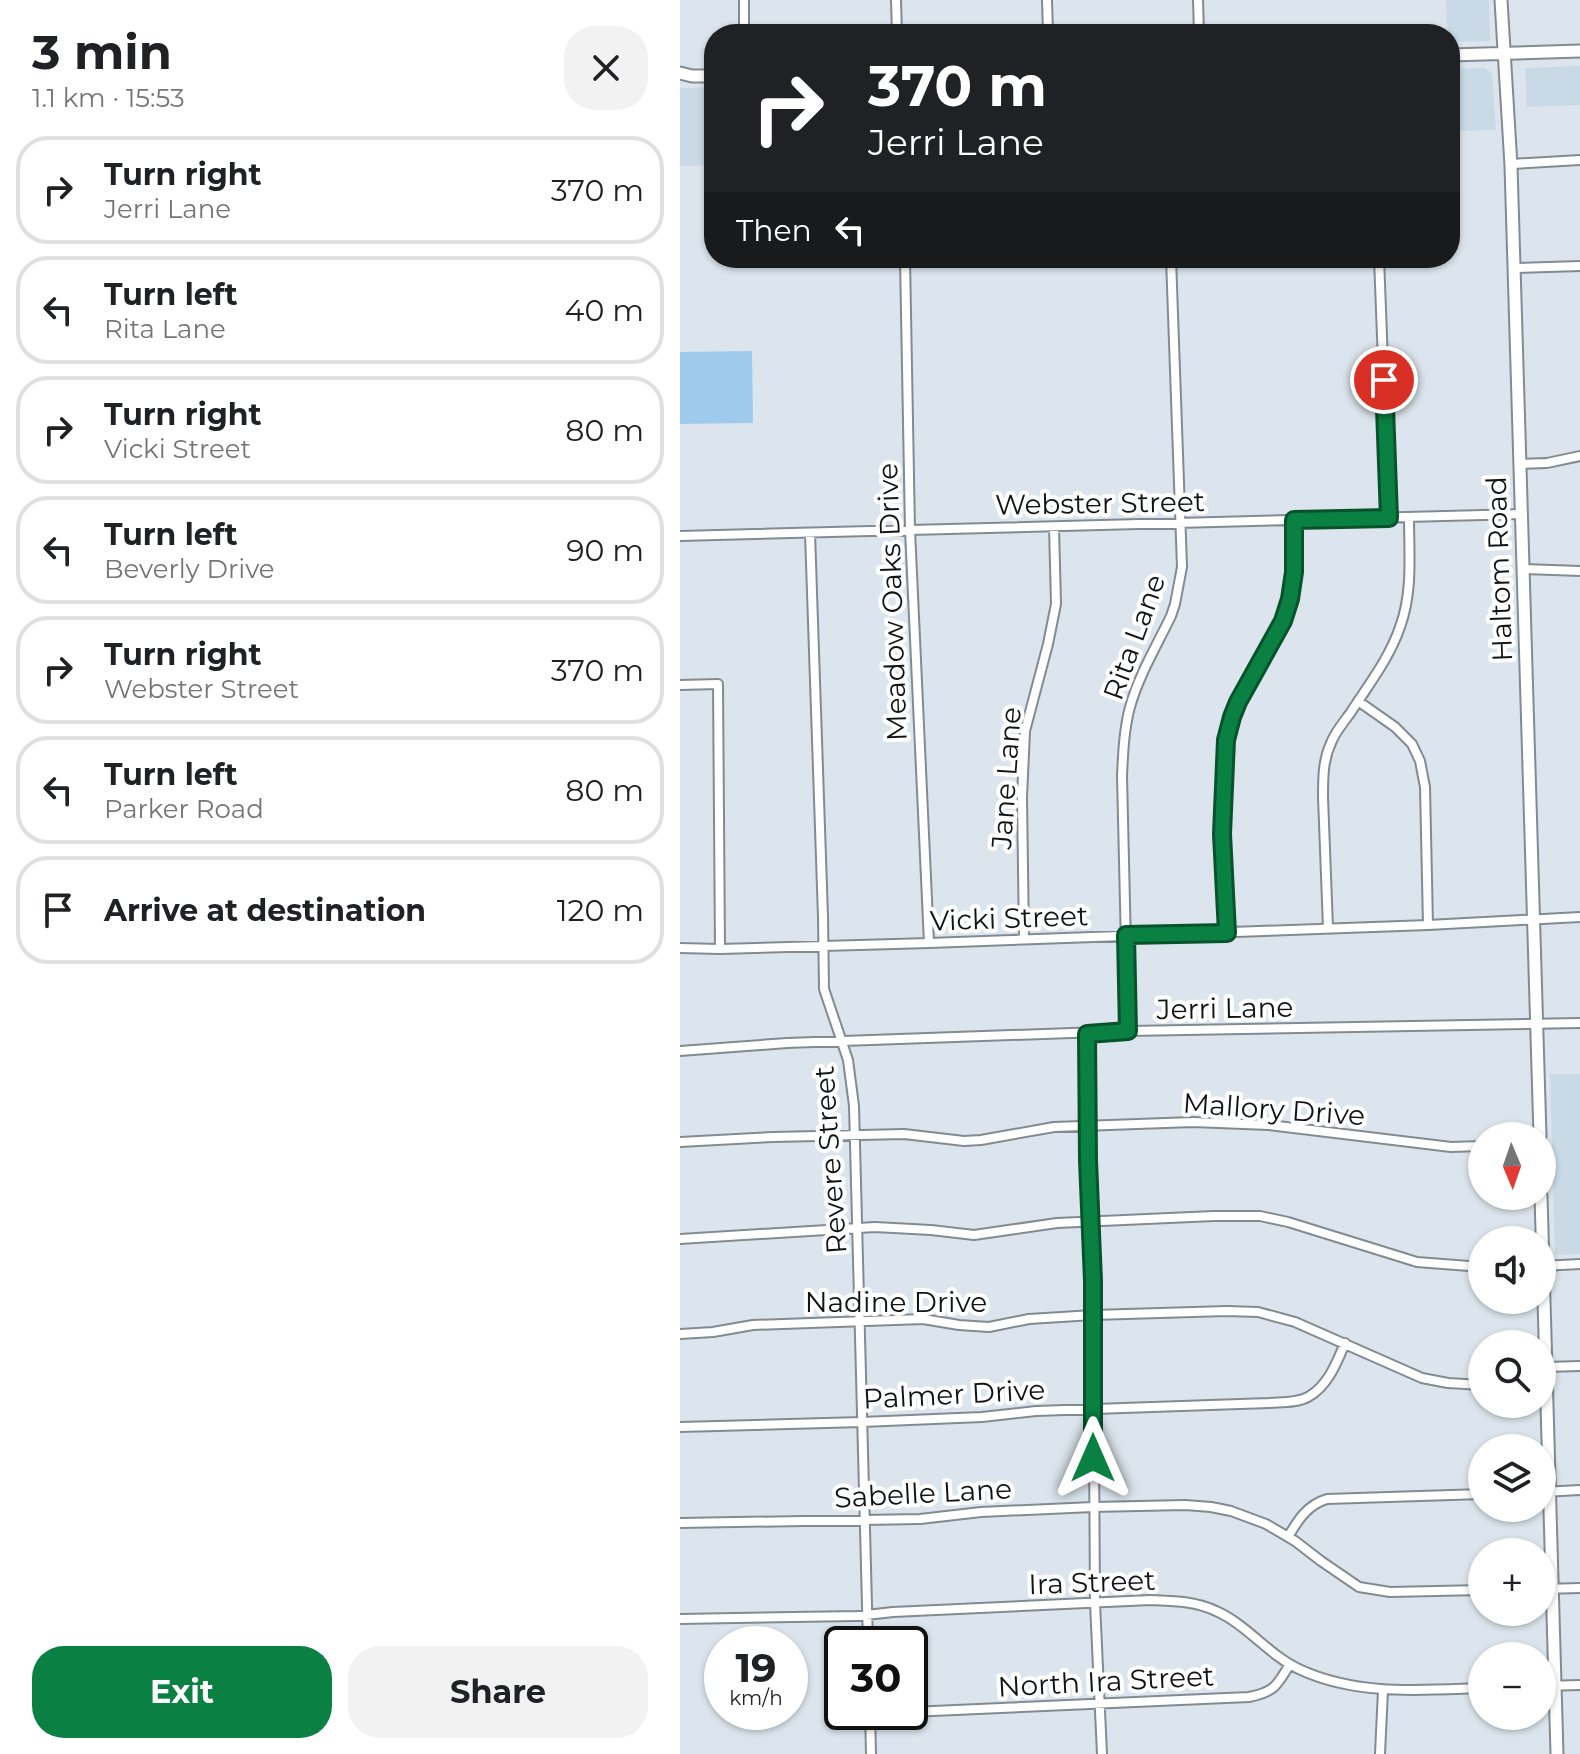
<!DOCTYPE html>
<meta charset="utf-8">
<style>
body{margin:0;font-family:Montserrat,sans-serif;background:#f2f2f2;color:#202124;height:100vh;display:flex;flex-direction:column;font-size:30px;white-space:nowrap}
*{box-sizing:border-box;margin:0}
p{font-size:26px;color:#757577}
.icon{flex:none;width:44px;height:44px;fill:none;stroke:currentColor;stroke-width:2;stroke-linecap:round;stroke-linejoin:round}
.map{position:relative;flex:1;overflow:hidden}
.sheet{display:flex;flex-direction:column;background:#fff;width:680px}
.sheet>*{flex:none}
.top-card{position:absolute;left:24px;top:24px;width:756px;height:244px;border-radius:32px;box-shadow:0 2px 6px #0004;background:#202124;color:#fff;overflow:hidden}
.needle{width:52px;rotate:178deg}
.fabs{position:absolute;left:788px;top:1122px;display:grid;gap:16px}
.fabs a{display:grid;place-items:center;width:88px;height:88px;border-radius:50%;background:#fff;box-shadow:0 2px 6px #0004;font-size:40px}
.speed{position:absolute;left:24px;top:1626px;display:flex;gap:16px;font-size:40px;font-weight:700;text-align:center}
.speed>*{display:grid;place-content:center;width:104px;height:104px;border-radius:50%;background:#fff;box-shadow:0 2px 6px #0004;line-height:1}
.speed small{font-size:20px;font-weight:400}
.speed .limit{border:4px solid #111;border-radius:12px;background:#fff;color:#111}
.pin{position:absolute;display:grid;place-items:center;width:68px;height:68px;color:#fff;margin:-34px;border:4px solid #fff;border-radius:50%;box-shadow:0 2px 8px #0007}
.me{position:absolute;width:88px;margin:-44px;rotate:0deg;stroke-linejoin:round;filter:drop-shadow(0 0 6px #0008)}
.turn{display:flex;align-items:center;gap:28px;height:168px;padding:0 32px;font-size:36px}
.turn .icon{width:104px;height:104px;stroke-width:2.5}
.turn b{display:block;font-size:56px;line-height:68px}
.then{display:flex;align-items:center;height:76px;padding:0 32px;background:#0003;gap:16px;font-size:30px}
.round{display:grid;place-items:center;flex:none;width:84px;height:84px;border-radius:32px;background:#f2f2f2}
.head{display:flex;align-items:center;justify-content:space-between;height:136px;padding:0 32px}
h1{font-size:48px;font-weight:700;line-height:60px}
.button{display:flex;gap:16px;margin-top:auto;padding:16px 32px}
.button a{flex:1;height:92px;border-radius:32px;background:#0b8043;color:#fff;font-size:32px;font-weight:700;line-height:92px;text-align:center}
.button a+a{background:#f2f2f2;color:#202124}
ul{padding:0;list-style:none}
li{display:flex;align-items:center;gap:24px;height:108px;margin:0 16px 12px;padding:0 16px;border:4px solid #e0e0e0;border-radius:32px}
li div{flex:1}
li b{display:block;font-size:30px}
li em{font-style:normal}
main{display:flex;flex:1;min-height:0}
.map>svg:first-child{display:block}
</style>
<main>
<section class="sheet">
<div class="head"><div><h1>3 min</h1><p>1.1 km · 15:53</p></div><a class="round"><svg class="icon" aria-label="close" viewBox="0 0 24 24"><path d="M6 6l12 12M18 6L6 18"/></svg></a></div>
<ul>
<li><svg class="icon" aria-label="right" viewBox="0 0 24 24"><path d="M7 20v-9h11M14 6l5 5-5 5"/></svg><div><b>Turn right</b><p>Jerri Lane</p></div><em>370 m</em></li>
<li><svg class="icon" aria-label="left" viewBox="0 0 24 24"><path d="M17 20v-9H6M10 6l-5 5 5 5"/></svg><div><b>Turn left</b><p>Rita Lane</p></div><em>40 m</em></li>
<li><svg class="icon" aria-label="right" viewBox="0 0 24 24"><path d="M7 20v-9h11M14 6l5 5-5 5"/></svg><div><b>Turn right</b><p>Vicki Street</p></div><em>80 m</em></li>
<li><svg class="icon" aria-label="left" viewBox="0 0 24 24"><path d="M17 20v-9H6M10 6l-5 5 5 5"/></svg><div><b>Turn left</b><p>Beverly Drive</p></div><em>90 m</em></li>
<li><svg class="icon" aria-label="right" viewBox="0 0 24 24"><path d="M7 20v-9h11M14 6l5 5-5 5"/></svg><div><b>Turn right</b><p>Webster Street</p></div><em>370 m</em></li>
<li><svg class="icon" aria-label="left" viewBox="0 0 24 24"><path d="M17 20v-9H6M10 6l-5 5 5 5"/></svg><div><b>Turn left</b><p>Parker Road</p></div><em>80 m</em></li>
<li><svg class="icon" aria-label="arrive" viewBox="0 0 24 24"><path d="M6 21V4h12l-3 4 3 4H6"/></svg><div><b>Arrive at destination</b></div><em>120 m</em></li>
</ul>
<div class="button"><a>Exit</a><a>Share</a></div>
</section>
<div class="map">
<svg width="900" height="1754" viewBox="0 0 900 1754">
<rect width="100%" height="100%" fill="#dce5ed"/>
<!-- built -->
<path fill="#c9d9e6" d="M766 0H809L810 41 770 42V34H767Z
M900 66V105L847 107 845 68Z
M805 68 812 73 816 130 770 131V69Z
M34 87V165L0 166V88Z
M870 1074H900V1254L875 1255Z"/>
<!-- green -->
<path fill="#a0caec" d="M72 351 73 423 0 424V352Z"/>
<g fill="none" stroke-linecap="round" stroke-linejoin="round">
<defs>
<path id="minor" d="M64 0V34
M216 0 217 34
M367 0 368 34
M518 0 519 34
M831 164 900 160
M225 258 230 530 249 943
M699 258 709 518
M834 268 900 266
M840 464 867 463 900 456
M130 533 143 917 144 989 168 1060 174 1106 188 1644
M0 536 842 514
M843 569 900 571
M0 685 38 684 40 949
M678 701 715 727 732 744 740 761 745 787 748 925
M648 928 643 797C643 778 643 760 651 743 655 732 664 722 671 712 689 684 709 659 720 627 733 592 729 554 729 517
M547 933 542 834 546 740 552 717 603 621 610 599 614 572V520
M344 939 342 797 345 731 368 644 376 604 374 527
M0 948 40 949 249 943 748 925 900 917
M448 1031 442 776C443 754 444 729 450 707 459 675 477 645 491 616L495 604 502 567 491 258
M407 1034 408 1160 413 1281 415 1603 422 1754
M0 1051 107 1043 448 1031 900 1023
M0 1142 93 1137 224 1134 284 1141 301 1140 374 1127 513 1122 589 1125 771 1147 802 1146
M0 1239 195 1227 251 1230 294 1235 377 1223 534 1216H580L608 1222 737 1262 802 1267
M862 1266 900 1264
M0 1334 33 1332 73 1325 243 1319 279 1325 309 1327 349 1319 413 1315 547 1311 578 1312 615 1322 742 1378 768 1383 802 1385
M866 1367 900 1366
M0 1427 182 1422 302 1417 356 1411 589 1403C601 1402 617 1403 628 1397 648 1386 657 1362 665 1343
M862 1492 900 1490
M0 1523 240 1519 301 1512 413 1507 505 1505 531 1507 551 1511 586 1524 615 1541 641 1561 679 1587 710 1592 802 1590
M608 1537C618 1520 627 1505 647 1499L802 1494
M862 1589 900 1588
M0 1619 177 1616 213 1612 470 1600C493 1601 515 1601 536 1611 568 1625 589 1656 621 1670 678 1696 742 1690 802 1688
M862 1686 900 1685
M190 1712 191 1754
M230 1712 569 1697C594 1692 597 1686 610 1664
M190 1713 219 1712
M700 1754 703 1690"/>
<path id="major" d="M821 0 831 166 860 1136
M770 55 900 51
M0 73 12 76H34
M861 1196 877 1754"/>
</defs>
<!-- minor casing -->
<use href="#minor" stroke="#828b92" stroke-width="12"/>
<!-- major casing -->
<use href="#major" stroke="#828b92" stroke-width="15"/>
<!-- minor -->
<use href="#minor" stroke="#fff" stroke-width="8"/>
<!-- major -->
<use href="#major" stroke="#fff" stroke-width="11"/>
</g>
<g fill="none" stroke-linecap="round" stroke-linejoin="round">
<defs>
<path id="route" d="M413 1458V1281L408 1160 407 1034 448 1031 446 935 547 933 542 834 546 740 552 717 558 702 603 621 610 599 614 572V520L709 518 704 380"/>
</defs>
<!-- route casing -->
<use href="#route" stroke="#07532c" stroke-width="20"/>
<!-- route -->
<use href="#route" stroke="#0b8043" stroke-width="14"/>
</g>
<g text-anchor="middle" stroke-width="8" stroke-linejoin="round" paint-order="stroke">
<!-- street labels -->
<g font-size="28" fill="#111417" stroke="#fff">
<text transform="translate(420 503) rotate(-1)" y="10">Webster Street</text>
<text transform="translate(819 569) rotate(-92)" y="10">Haltom Road</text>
<text transform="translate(212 602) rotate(-92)" y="10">Meadow Oaks Drive</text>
<text transform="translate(454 637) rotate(-70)" y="10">Rita Lane</text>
<text transform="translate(326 778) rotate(-86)" y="10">Jane Lane</text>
<text transform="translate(329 918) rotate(-2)" y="10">Vicki Street</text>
<text transform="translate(545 1008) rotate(-1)" y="10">Jerri Lane</text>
<text transform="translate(594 1109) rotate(4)" y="10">Mallory Drive</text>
<text transform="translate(150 1160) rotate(-94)" y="10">Revere Street</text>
<text x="216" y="1312">Nadine Drive</text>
<text transform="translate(274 1394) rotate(-3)" y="10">Palmer Drive</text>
<text transform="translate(243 1493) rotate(-3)" y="10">Sabelle Lane</text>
<text transform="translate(412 1582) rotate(-2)" y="10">Ira Street</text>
<text transform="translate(426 1681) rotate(-3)" y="10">North Ira Street</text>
</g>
</g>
</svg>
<div class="fabs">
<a><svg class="needle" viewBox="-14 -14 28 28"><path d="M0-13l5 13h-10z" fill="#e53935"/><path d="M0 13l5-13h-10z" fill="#757577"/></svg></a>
<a><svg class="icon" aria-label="sound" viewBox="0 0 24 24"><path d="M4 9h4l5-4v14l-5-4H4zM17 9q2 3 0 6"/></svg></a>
<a><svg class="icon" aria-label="search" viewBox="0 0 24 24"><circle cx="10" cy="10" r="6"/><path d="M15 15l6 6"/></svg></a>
<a><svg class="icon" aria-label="layers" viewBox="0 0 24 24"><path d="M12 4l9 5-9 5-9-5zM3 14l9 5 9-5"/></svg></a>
<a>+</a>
<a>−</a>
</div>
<div class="speed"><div>19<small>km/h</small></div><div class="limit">30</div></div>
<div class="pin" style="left:704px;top:380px;background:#d93025"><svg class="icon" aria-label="arrive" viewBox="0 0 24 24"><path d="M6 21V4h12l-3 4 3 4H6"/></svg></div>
<svg class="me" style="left:413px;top:1458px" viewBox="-20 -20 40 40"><path d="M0-17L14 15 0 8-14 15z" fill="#0b8043" stroke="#fff" stroke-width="4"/></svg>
<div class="top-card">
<div class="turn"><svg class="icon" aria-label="right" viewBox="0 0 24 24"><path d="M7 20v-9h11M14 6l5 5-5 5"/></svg><div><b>370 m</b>Jerri Lane</div></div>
<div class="then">Then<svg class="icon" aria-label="left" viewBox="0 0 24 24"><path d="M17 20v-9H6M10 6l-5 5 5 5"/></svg></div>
</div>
</div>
</main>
